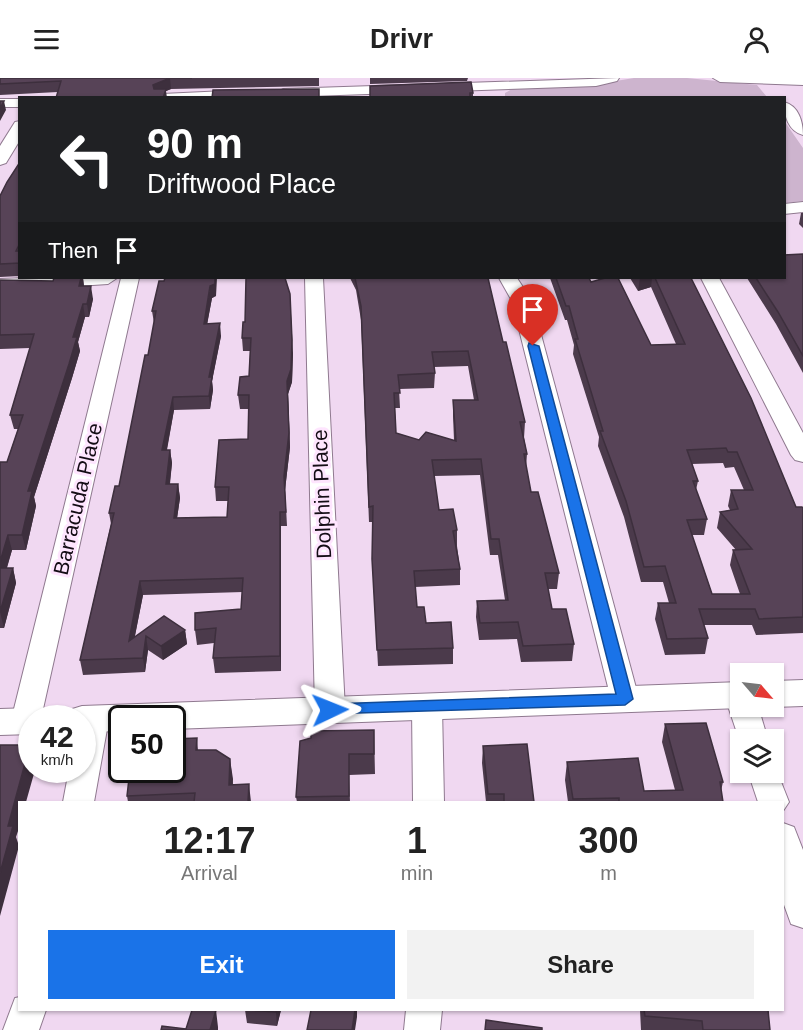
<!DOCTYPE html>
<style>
body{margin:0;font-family:Arial,sans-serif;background:#f2f2f2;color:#222;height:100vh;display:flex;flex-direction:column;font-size:22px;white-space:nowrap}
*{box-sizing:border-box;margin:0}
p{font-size:20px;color:#767676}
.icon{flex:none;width:33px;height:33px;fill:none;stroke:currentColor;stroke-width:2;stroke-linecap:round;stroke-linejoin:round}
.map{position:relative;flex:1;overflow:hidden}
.sheet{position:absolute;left:18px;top:723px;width:766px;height:210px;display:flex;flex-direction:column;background:#fff;border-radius:0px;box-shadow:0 2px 4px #0004}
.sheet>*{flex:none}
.banner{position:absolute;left:18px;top:18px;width:768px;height:183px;border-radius:0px;box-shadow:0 2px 4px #0004;background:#202124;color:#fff;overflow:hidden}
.needle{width:39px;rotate:118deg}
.fabs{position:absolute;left:730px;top:585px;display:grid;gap:12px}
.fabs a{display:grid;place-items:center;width:54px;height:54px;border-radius:0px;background:#fff;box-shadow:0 2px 4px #0004;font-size:30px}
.speed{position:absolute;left:18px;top:627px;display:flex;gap:12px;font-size:30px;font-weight:700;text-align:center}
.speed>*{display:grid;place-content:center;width:78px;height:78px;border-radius:50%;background:#fff;box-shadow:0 2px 4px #0004;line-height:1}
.speed small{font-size:15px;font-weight:400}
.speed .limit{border:3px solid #111;border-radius:9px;background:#fff;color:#111}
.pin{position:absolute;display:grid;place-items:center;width:51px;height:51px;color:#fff;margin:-62px -26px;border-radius:50% 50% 50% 0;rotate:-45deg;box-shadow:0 0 6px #0007}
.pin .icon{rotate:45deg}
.me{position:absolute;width:66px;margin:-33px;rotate:88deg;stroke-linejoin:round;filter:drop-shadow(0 0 4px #0008)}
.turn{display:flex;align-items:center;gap:21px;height:126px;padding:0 30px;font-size:27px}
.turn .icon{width:78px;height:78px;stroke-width:2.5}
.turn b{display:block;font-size:42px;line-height:51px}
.then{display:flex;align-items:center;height:57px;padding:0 30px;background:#0003;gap:12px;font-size:22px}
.eta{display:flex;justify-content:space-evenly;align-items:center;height:102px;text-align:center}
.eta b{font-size:36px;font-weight:700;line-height:42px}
.button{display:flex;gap:12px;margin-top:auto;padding:12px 30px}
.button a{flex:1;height:69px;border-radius:0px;background:#1a73e8;color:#fff;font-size:24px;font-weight:700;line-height:69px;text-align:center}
.button a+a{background:#f2f2f2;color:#222}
header{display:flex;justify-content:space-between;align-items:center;height:78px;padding:0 30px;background:#fff;font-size:27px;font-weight:700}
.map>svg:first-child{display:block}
</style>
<header><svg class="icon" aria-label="menu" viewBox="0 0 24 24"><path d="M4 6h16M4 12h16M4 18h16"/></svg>Drivr<svg class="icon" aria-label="person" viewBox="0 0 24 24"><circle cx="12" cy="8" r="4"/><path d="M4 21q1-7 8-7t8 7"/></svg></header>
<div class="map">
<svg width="803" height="952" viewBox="0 0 803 952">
<rect width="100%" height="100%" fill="#f0d8f1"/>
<!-- green -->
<path fill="#cdb4ce" d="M634 0H687L757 7 767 19 505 20V15L512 11 585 8Z
M785 44 803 70V123L785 125Z"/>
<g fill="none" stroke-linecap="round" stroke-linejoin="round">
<defs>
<path id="minor" d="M619 0 617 3 596 8 283 19 276 15 283 11Z
M713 0H803V7L720 4Z
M247 12 252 13 254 16 252 19 155 20 162 16Z
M0 21H20V29H0Z
M784 24C799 28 803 44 803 57 788 53 784 37 784 24Z
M20 43V62L6 85 0 87V68L15 44Z
M803 124V134L784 136V126Z
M28 200H117L108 206 0 213V201Z
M121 200H139L41 640H32V652L26 654 16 651 11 643Z
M305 200H323L345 632 340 639 330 643 320 639 315 632Z
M499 200H517L532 223 639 621 635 628 625 631 615 628 611 621 512 223Z
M701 200H719L803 355V384L795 382 791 377Z
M741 618V628H758L768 662H741V667L728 628 733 621Z
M427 619 437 622 442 629 444 724H413L412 629 417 622Z
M94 629 104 632 109 640 94 724H63L69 692H82V640H79L84 632Z
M774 686 789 724 783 733V724H758L748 694H774Z
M783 745 794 749 803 772V850L791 846 783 824Z
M20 919V932H46L39 952H3L15 920Z
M406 932H442L440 952H404Z"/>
<path id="major" d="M803 602V628L774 629 773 628 774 603Z
M741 604V628H745L741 630 172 651V640H122V653L82 654V640H64L69 632 82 628Z
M32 630 45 634 49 640H32V656L0 657V631Z"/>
</defs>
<!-- minor casing -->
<use href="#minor" stroke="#8f798f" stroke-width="2"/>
<!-- major casing -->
<use href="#major" stroke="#8f798f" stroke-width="2"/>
<!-- minor -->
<use href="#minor" fill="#fff" fill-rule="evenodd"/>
<!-- major -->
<use href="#major" fill="#fff" fill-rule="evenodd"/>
</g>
<!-- wall -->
<path fill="#4b3a4b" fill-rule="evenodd" d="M0 0H319V8L171 11 166 13 58 14 0 17Z
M370 0H468L467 3 370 6Z
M473 15V20H370Z
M20 84V198L0 199V118Z
M801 135H803V150L799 146Z
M803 176V295L776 246 747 200H784Z
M54 200H83L84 208 93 221 89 239H85L78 264 80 273 72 300 34 419 36 428 26 472H12L7 490H13L16 505 4 550H0V384H7L18 351H14L10 337 30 270 0 271V202L53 203Z
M350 200H488L503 264 525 344 524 360 527 376 526 390 531 414 559 495 557 511H548L552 531 574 566 572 583 521 584 517 561 479 562 476 539 477 523 505 522 498 477H490L480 397 434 398 439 432 457 452V468L460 491V507L415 509 417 529 426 545 453 570V586L378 588 373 497V444H369L361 242 356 212ZM468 288 474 322H453V338L454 362H419L396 355 395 330H400L399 311 434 310 435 295 434 289Z
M550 200H589L591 204 651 267 676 266 651 209 638 213 630 200H691L796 429 803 430V555L756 557 752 547H704L708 560 705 576 665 577 655 541 658 525H669L663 504H641L624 439 598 368 599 359 573 276 574 267 567 242H565ZM723 385 725 390 734 389 744 412H731L728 428 730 432 720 434 717 450 736 472H733L730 487 740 516H712L692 457H704L707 441 696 412 698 403 692 386Z
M216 218 212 220 207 246 221 258 212 303 213 312 210 331 174 332 167 372H170L172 385 170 406H178L180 420 177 440 227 439 228 423H216L215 409 248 361 249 331H240L238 317 249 298 250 273H243L242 260 243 244 293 275 292 304 288 316 290 369 285 412 287 448H281V593L215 595 213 580 214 565 197 567 195 552 241 531 243 514 143 517 135 558 185 552 187 566 163 582 148 572 145 594 83 597 80 582 111 446 109 435 119 408 148 277 154 245 152 233Z
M665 646 723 704 721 713 723 724H568L565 702 567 684 644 713 675 712 662 664Z
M374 652 375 696 349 697 350 724H297L296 719Z
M197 660 198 672 230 681 233 707 251 724H128L127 718 172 692Z
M483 668 534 724H486L482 685Z
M245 932H281L277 948 247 945Z
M640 932H768L770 952H641Z"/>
<!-- shaded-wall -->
<path fill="#3d2f3d" d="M170 0 171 11 166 13 167 20 154 18 153 7Z
M4 23 6 32 0 43V30Z
M81 200H83L84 210 79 208Z
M215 200H217L216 218 212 220 205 258 204 246 210 208Z
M640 200H652L651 209 638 213Z
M91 208 93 221 89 239 87 226Z
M290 216 293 275 292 304 288 316 290 369 285 412 287 448 284 398Z
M83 226 85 239 78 264 80 273 72 300 34 419 36 428 26 472 22 457 28 413Z
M220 245 221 258 212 303 213 312 210 331 209 318V299Z
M173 319 174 332 164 386 162 372Z
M170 372 172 385 168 420 166 406Z
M178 406 180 420 175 454 174 440Z
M280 434 281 448V593L280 578Z
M8 457 12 472 2 505 0 497V484Z
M13 490 16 505 4 550 0 534Z
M140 503 143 517 131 577 129 563Z
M185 552 187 566 163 582 161 568Z
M146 558 148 572 145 594 143 580Z
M30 667 32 671V692H35L26 724H20V747L16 759 19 768 0 838V795L8 748Z
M230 681 233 701 232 724 229 707Z
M249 706 251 724H248Z
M216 932 218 949V952H210Z
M276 932H281L277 948 276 934Z
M355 932H357V939L355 952H352Z"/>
<!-- building -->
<path fill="#574357" stroke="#3d2f3d" stroke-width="1.5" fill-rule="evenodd" d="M0 0H192H170L153 7 154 11H166L163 20H56L61 3 0 6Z
M471 4 473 15H470V20H370V8Z
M319 11V20H212L213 12Z
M0 23H4L0 30Z
M20 84V165L16 173H20V185L0 186V118L7 104Z
M803 176V278L778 234 756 200H784V177Z
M54 200H81L79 208H91L87 226H83L73 259H77L69 286 28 413H32L22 457H8L0 484V384H7L23 337H10L34 256 0 257V202L53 203Z
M165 200H215V206L210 208 204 246 220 245 209 299H212L209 318 173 319 162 372H170L166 406H178L174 440 227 439 229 409H215L219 362 248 361 249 317H238L240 299 249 298 251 260H242L243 244H245L246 200H285L290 216 292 262 291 291 287 303 289 355 284 398 286 434H280V578L213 580 216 550 195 552V535L241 531 243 500 140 503 129 563 164 538 185 552 161 568 146 558 143 580 80 582 114 435H109L115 408H119L145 277H148L156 233H152L159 203H164Z
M355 200H488L503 264H506L525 344H520L527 376H524L531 414H538L559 495H545L552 531H566L574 566 523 568 518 544 480 545 477 523 508 522 499 461H491L481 381 432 382 439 432 453 431 457 452 453 453 460 491 414 493 417 529H424L426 545 451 544 453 570 377 572 372 481 373 428 369 429 361 228ZM468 273 478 322H453L456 363 426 354 419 362 396 355 394 315H400L398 297 435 295 432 274Z
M556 200H589L591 204 605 200H618L651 267 685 266 655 200H691L751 320 796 429H802L803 430V539L759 541 755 531H699L708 560 667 561 658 525H676L665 488 644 489 626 423 600 353H603L575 261H578L569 228H566ZM726 370 728 374H737L753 412H731L738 431 720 434 752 471 733 472 750 516H712L687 442 707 441 693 403H698L687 372Z
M0 490H13L0 534Z
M706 645 723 704H720L723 724H619V720L573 721 567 684 638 680 644 713 683 712 665 646Z
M374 652V676H349V718L296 719 300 663 311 660V653Z
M197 660 196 672H216L230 681 229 707 249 706 248 724H194L195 715 127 718 130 692H172V661Z
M527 666 534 724H504V716H488L483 668Z
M0 667H30L8 748H13L0 795Z
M192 932H216L210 952H161L162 948 186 951Z
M248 932H276V934Z
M311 932H355L352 952H307Z
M644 932H768L770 952H703L702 943 645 938Z
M486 942 542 950V952H485Z"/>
<!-- route -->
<path fill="#1a73e8" stroke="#114b97" stroke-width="1.5" d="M529 265 539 268 633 621 625 627 324 636 322 632 330 626 616 616 528 268Z"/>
<g text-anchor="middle" stroke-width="6" stroke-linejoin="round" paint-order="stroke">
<!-- street labels -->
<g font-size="21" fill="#140c15" stroke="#fee5fe">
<text transform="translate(322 416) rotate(-92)" y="7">Dolphin Place</text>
<text transform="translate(78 421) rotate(-77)" y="7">Barracuda Place</text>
</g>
</g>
</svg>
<div class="fabs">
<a><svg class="needle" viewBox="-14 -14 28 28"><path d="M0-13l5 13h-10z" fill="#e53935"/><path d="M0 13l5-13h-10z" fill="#767676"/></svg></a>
<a><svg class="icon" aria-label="layers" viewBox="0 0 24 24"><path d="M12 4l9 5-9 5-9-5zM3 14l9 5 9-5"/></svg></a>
</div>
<div class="speed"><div>42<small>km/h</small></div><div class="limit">50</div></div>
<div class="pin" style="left:533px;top:268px;background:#d93025"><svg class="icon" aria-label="arrive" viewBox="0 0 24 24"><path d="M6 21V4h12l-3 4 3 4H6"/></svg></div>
<svg class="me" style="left:330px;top:632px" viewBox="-20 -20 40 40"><path d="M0-17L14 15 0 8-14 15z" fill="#1a73e8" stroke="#fff" stroke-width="4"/></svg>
<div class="banner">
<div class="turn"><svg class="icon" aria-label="left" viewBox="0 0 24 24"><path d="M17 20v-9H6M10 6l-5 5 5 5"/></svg><div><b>90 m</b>Driftwood Place</div></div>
<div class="then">Then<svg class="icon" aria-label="arrive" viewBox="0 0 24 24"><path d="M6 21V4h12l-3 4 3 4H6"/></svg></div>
</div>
<section class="sheet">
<div class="eta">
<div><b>12:17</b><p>Arrival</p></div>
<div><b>1</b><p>min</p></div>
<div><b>300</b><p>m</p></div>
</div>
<div class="button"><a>Exit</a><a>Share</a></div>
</section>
</div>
